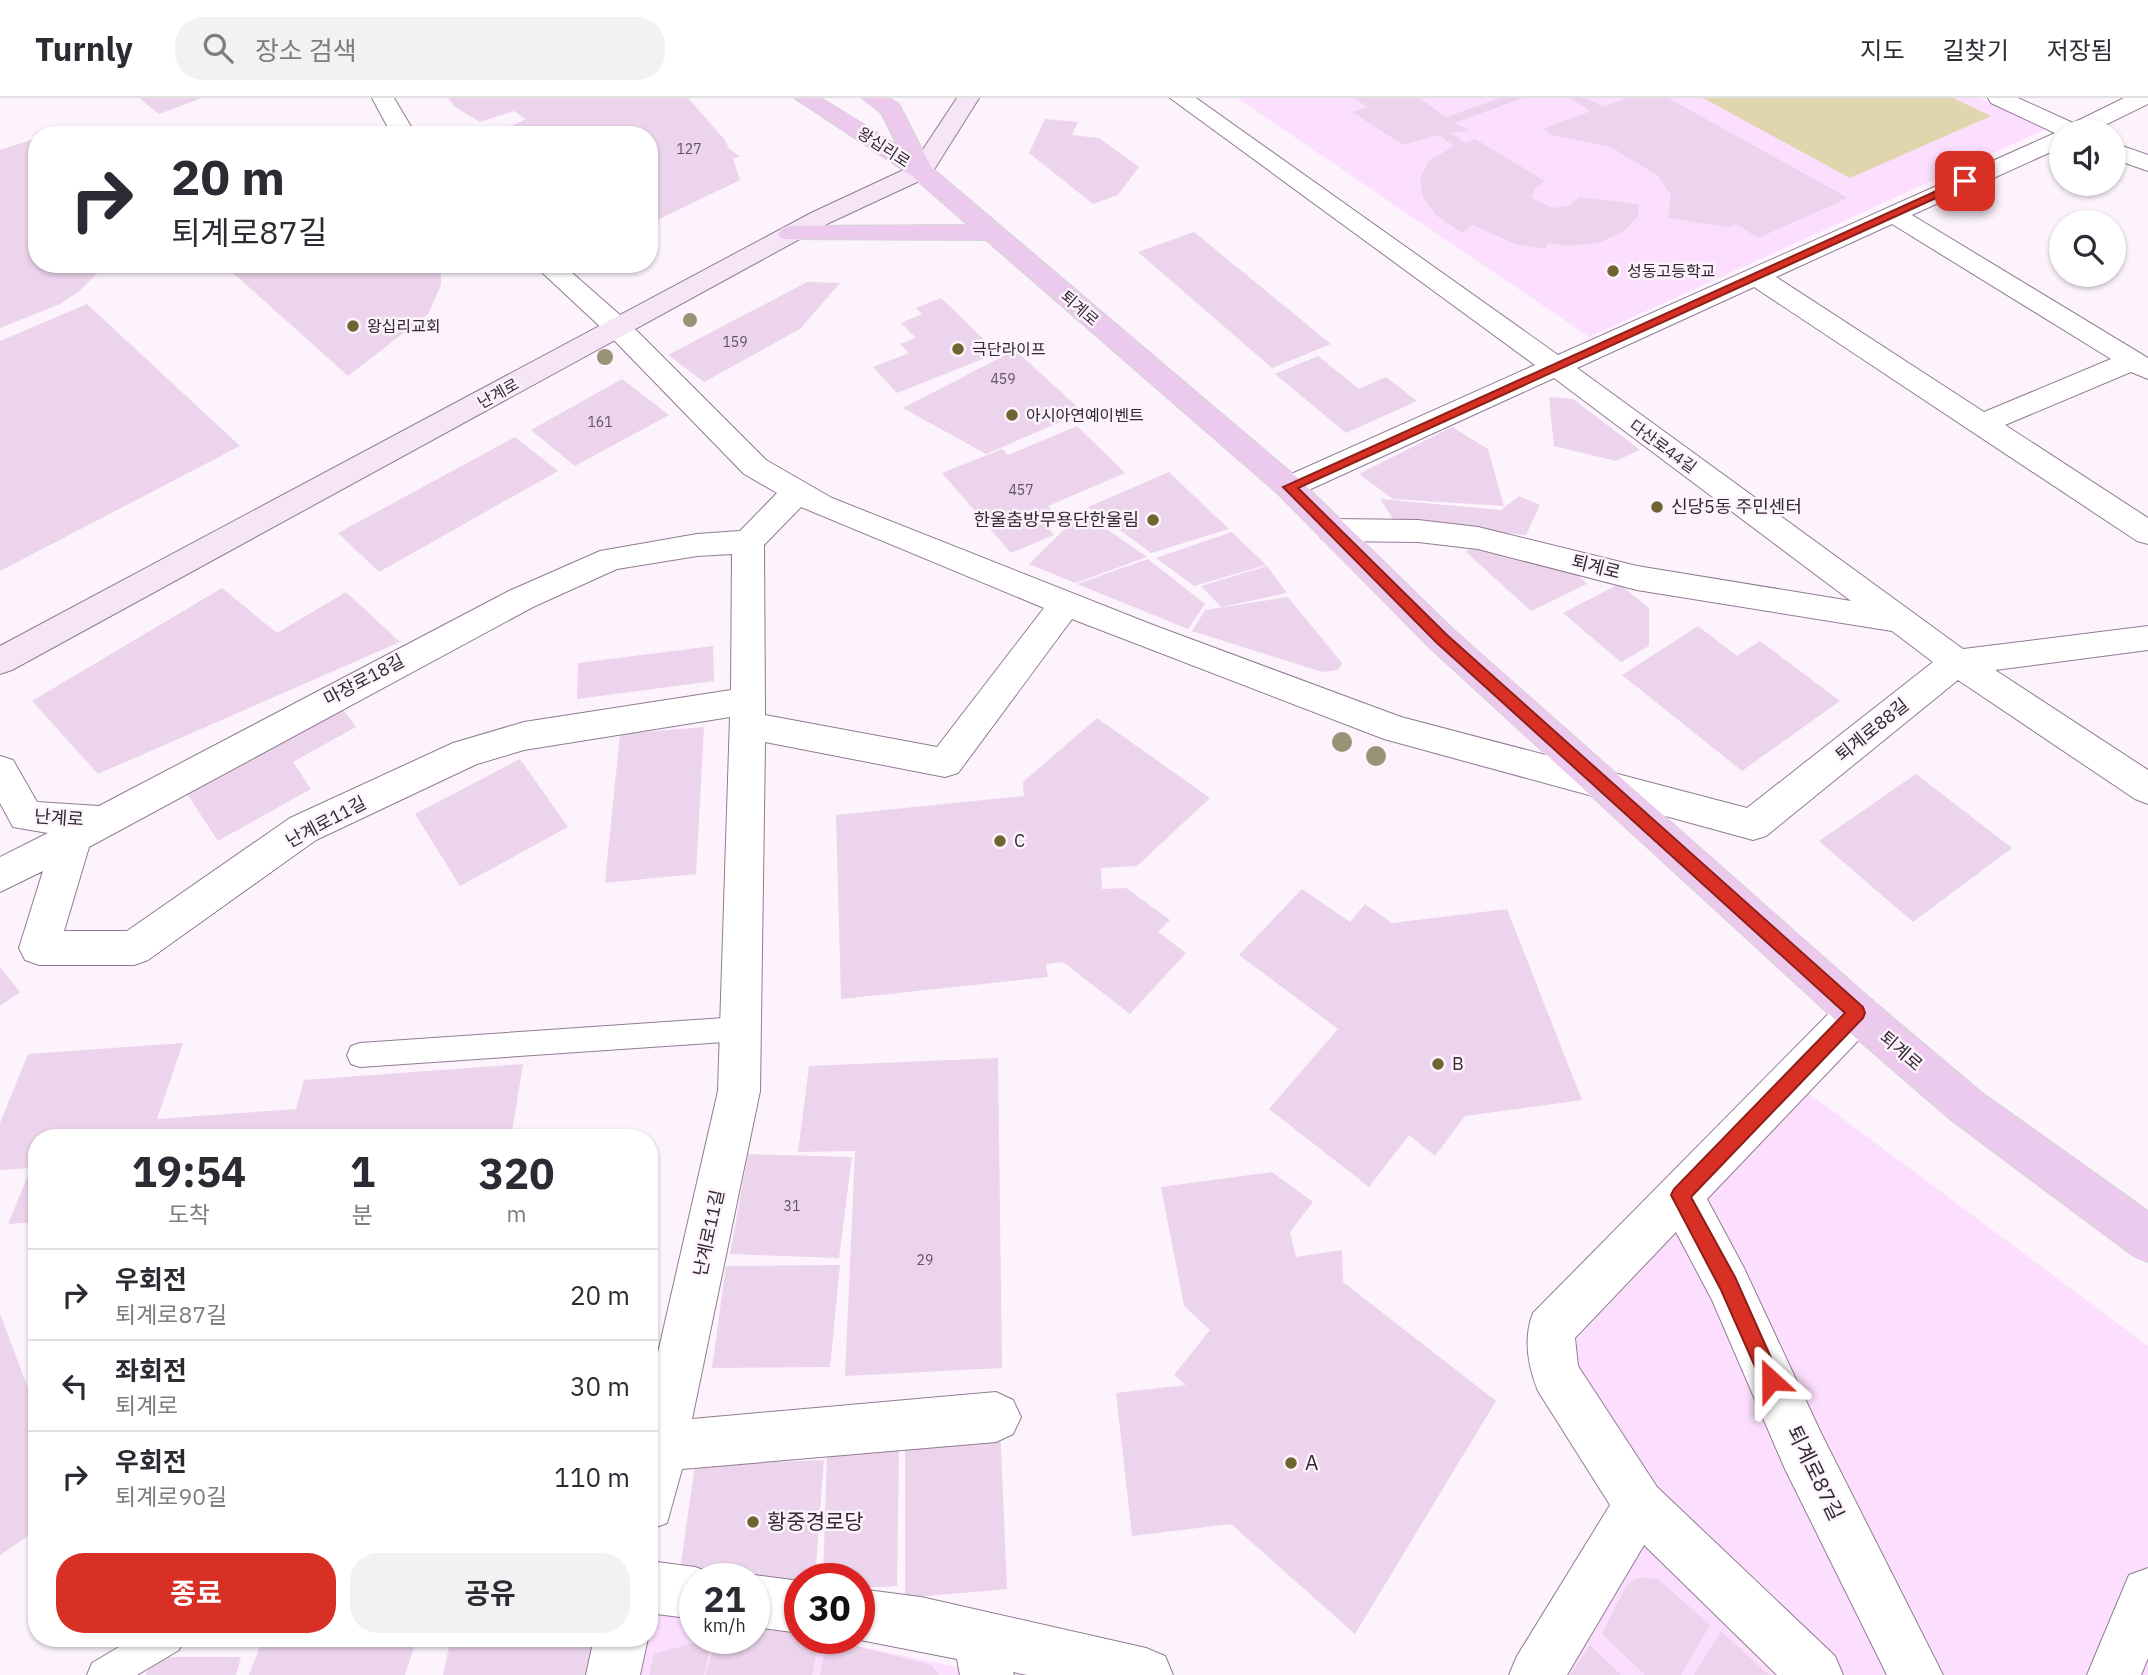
<!DOCTYPE html>
<html lang="ko">
<meta charset="utf-8">
<style>
body{margin:0;font-family:"IBM Plex Sans","Noto Sans KR",sans-serif;background:#f2f2f3;color:#2b2b33;height:100vh;display:flex;flex-direction:column;font-size:26px;white-space:nowrap}
*{box-sizing:border-box;margin:0}
p{font-size:23px;color:#7c7c81}
.icon{flex:none;width:38px;height:38px;fill:none;stroke:currentColor;stroke-width:2;stroke-linecap:round;stroke-linejoin:round}
.map{position:relative;flex:1;overflow:hidden}
.details{position:absolute;left:28px;top:1031px;width:630px;height:518px;display:flex;flex-direction:column;background:#fff;border-radius:28px;box-shadow:0 2px 5px #0004}
.details>*{flex:none}
.hud{position:absolute;left:28px;top:28px;width:630px;height:147px;border-radius:28px;box-shadow:0 2px 5px #0004;background:#fff;color:#2b2b33;overflow:hidden}
.buttons{position:absolute;left:2049px;top:21px;display:grid;gap:14px}
.buttons a{display:grid;place-items:center;width:77px;height:77px;border-radius:50%;background:#fff;box-shadow:0 2px 5px #0004;font-size:35px}
.speed{position:absolute;left:679px;top:1465px;display:flex;gap:14px;font-size:35px;font-weight:700;text-align:center}
.speed>*{display:grid;place-content:center;width:91px;height:91px;border-radius:50%;background:#fff;box-shadow:0 2px 5px #0004;line-height:1}
.speed small{font-size:18px;font-weight:400}
.speed .limit{border:10px solid #d22;background:#fff;color:#111}
.pin{position:absolute;display:grid;place-items:center;width:60px;height:60px;color:#fff;margin:-30px;border-radius:14px;box-shadow:0 4px 10px #0006}
.me{position:absolute;width:77px;margin:-38px;rotate:336deg;stroke-linejoin:round;filter:drop-shadow(0 0 5px #0008)}
.turn{display:flex;align-items:center;gap:24px;height:147px;padding:0 28px;font-size:32px}
.turn .icon{width:91px;height:91px;stroke-width:2.5}
.turn b{display:block;font-size:49px;line-height:60px}
.eta{display:flex;justify-content:space-evenly;align-items:center;height:119px;text-align:center}
.eta b{font-size:42px;font-weight:700;line-height:49px}
.action{display:flex;gap:14px;margin-top:auto;padding:14px 28px}
.action a{flex:1;height:80px;border-radius:28px;background:#d93025;color:#fff;font-size:28px;font-weight:700;line-height:80px;text-align:center}
.action a+a{background:#f2f2f3;color:#2b2b33}
ul{padding:0;list-style:none}
li{display:flex;align-items:center;gap:21px;height:91px;padding:0 28px;border-top:2px solid #e1e1e2}
li div{flex:1}
li b{display:block;font-size:26px}
li em{font-style:normal}
header{display:flex;align-items:center;gap:42px;box-sizing:border-box;height:98px;padding:0 35px;background:#fff;border-bottom:2px solid #e1e1e2}
header strong{font-size:33px}
nav{display:flex;gap:38px;margin-inline-start:auto;font-size:24px}
.search{width:490px;height:63px;background:#f2f2f3;display:flex;align-items:center;gap:18px;box-sizing:border-box;padding:0 24px;border-radius:28px;color:#7c7c81;font-size:26px}
.map>svg:first-child{display:block}
</style>
<header>
<strong>Turnly</strong>
<div class="search"><svg class="icon" aria-label="search" viewBox="0 0 24 24"><circle cx="10" cy="10" r="6"/><path d="M15 15l6 6"/></svg>장소 검색</div>
<nav><a>지도</a><a>길찾기</a><a>저장됨</a></nav>
</header>
<div class="map">
<svg width="2148" height="1577" viewBox="0 0 2148 1577">
<rect width="100%" height="100%" fill="#fcf3fd"/>
<!-- built -->
<path fill="#fcdffe" d="M1237 0H1979L2046 31 1589 239Z
M1807 994 2148 1248V1577H1560L1669 1405 1573 1272 1572 1246Z
M649 1504 695 1514V1540H819L995 1577H632L638 1540H649Z"/>
<!-- green -->
<path fill="#e0d6ad" d="M1703 0H1953L1991 18 1850 80Z"/>
<!-- building -->
<path fill="#ebd4ec" d="M139 0H202L159 16Z
M448 0H688L725 42 729 51 740 58 733 61 740 82 649 126V37H492L526 21 514 13 480 24 455 9Z
M1354 0H1419L1446 19 1501 0H1523L1455 25 1469 32 1451 35 1466 45 1475 41 1545 83 1534 91 1532 100 1553 110 1571 107 1579 99 1639 106 1638 118 1623 134 1598 145 1567 148 1547 145 1546 151 1515 146 1473 127 1462 135 1437 118 1423 99 1420 80 1429 63 1454 48 1439 37 1403 47 1352 14 1367 9Z
M1569 0H1587L1603 9 1628 0H1668L1848 100 1758 140 1736 126 1728 129 1668 120 1671 96 1658 78 1611 49 1552 37 1543 31 1591 13Z
M1045 21 1078 24 1072 37 1099 40 1139 69 1118 97 1093 106 1029 55Z
M37 40V166H107L78 194 60 206 0 230V52Z
M1194 134 1331 246 1272 270 1138 154Z
M223 166H441V187L428 216 348 278Z
M807 184 840 185 800 231 704 284 668 257Z
M941 200 998 255 897 295 873 269 909 255 900 246 916 240 901 225 922 216 916 210Z
M87 206 240 348 0 473V243Z
M1015 252 1083 314 986 356 903 310Z
M1318 258 1359 291 1386 279 1417 303 1346 335 1275 276Z
M622 281 669 317 575 368 531 332Z
M1549 299 1573 301 1640 352 1616 363 1554 348Z
M1077 328 1125 375 1048 408 1061 422 1047 428 1054 437 1011 455 942 375 1002 351 1008 357Z
M1452 329 1488 351 1504 408 1393 401 1359 376Z
M515 339 558 373 379 474 338 435Z
M1169 374 1229 431 1151 455 1088 409Z
M1519 398 1540 407 1526 437 1395 424 1380 401 1501 412Z
M1082 414 1147 459 1075 485 1029 466Z
M1232 434 1266 467 1194 488 1156 460Z
M1471 449 1578 477 1587 486 1531 513 1466 454Z
M1148 461 1205 506 1188 531 1077 486Z
M1267 468 1287 495 1221 509 1201 488Z
M1619 486 1649 510V548L1621 564 1563 515Z
M222 490 277 535 346 494 400 544 98 676 32 603Z
M1288 499 1342 565 1338 572 1322 574 1192 533 1205 512Z
M1698 528 1737 558 1760 543 1840 603 1742 673 1622 577Z
M713 548 714 583 577 601 578 565Z
M341 609 356 629 293 664 311 691 218 743 185 693Z
M1097 620 1210 700 1137 768 1101 770 1102 791 1126 790 1170 822 1158 834 1186 855 1130 916 1063 864 1046 866 1048 879 841 901 836 717 1024 698 1023 684Z
M704 629 696 776 605 785 620 636Z
M520 661 568 729 460 788 415 716Z
M1916 676 2012 750 1913 824 1819 743Z
M1302 791 1350 824 1365 806 1392 825 1507 811 1582 1002 1465 1018 1435 1058 1409 1037 1369 1089 1269 1011 1338 931 1239 857Z
M0 869 20 894 0 908Z
M183 945 157 1021 296 1011 304 982 523 966 511 1040H37V1124L8 1126 31 1070 0 1072V1025L28 956Z
M998 960 1002 1270 845 1278 855 1053 798 1054 809 968Z
M748 1056 852 1059 839 1160 730 1156Z
M1272 1074 1313 1104 1290 1134 1296 1159 1342 1152 1343 1184 1496 1303 1355 1536 1231 1426 1132 1438 1116 1295 1186 1287 1174 1277 1210 1232 1184 1208 1161 1089Z
M840 1167 830 1269 712 1270 726 1168Z
M0 1216 37 1314V1432L0 1457Z
M1000 1329 1007 1491 905 1500V1337Z
M899 1351 897 1488 859 1490V1480H823L827 1356Z
M824 1362 815 1480H800V1487L754 1480H695L678 1486 695 1367Z
M1645 1479 1659 1482 1710 1527 1681 1577H1645L1602 1536 1626 1488 1633 1482Z
M754 1519 800 1530V1540H819L812 1577H706L716 1540H754Z
M1721 1533 1769 1577H1694Z
M263 1540H417L405 1577H249Z
M451 1540H602L592 1577H443Z
M712 1540 704 1577H649L654 1556Z
M828 1541 931 1567 939 1577H820Z
M1590 1547 1621 1577H1570Z
M152 1559H241L236 1577H146Z"/>
<g fill="none" stroke-linecap="round" stroke-linejoin="round">
<defs>
<path id="service" d="M739 919 748 923 752 931 748 939 739 943 360 969 351 966 347 957 351 948 360 945Z
M134 1540H184L179 1552 137 1577H87L92 1565Z"/>
<path id="minor" d="M372 0H394L416 37H392Z
M1170 0H1196L1558 257 2055 35 1991 5 1988 0H2018L2073 25 2124 0H2148V6L2093 33H2062V49L1912 117 2148 260V281L2131 274 2005 327 2148 420V446L2137 443 1754 189 1577 270 1963 551 2148 528V552L1995 572 2148 672V706L2135 701 1958 582 1766 738 1753 742 1384 641 1072 521 958 675 945 679 765 644 760 993 692 1321 996 1294 1013 1302 1021 1319 1013 1336 996 1344 682 1371 667 1425 649 1432V1294L718 993 730 619 524 652 477 666 316 742 148 862 134 867H39L25 862 19 850 43 773 0 794V759L48 735 13 729 0 705V658L13 662 37 704 99 708 509 493 600 453 697 436 740 433 777 395 744 376 608 236 533 166H562L628 224 766 362 832 400 1153 527 1401 619 1747 710 1933 564 1892 533 1637 492 1478 451 1418 444 1332 443 1321 440 1316 432 1321 424 1332 421 1418 422 1478 429 1637 468 1851 503 1554 280 1300 396 1289 399 1278 396 1274 389 1278 382 1535 267ZM1892 126 2111 261 1984 314 1776 179ZM801 409 1044 510 937 649 765 617 764 447ZM732 456 731 592 524 624 453 645 290 720 127 833H64L89 749 533 509 617 471 697 458Z
M2114 45 2148 57V73L2114 61Z
M1857 896 1872 902 1878 915 1872 928 1707 1101 1744 1170 1821 1335 1943 1577H1887L1785 1371 1712 1202 1676 1134 1575 1240 1578 1268 1657 1389 1835 1558 1843 1577H1777L1644 1447 1567 1577H1509L1517 1558 1610 1407 1538 1293C1528 1268 1523 1240 1533 1215L1842 902Z
M649 1463 695 1469 714 1476 715 1480H695V1521L649 1515Z
M2148 1470V1560L2141 1577H2087L2129 1477Z
M754 1477 800 1483V1535L754 1529V1480H745Z
M859 1491 921 1499 1146 1550 1165 1558 1173 1577H1027L1013 1574 1014 1577H960L957 1561 850 1540H859Z
M594 1540H648L640 1577H586Z"/>
<path id="secondary" d="M957 0H979L930 78 829 125 12 572 0 576V548L811 115 912 68Z"/>
<path id="primary" d="M794 0H821L897 47 881 15 862 0H889L899 6 931 69 1300 382 1454 532 1872 902 1981 994 2148 1113V1164L2132 1157 1951 1022 1842 928 1430 550 1278 396 986 142 782 141 778 136 782 131 791 128 968 127 912 78Z"/>
</defs>
<!-- service casing -->
<use href="#service" stroke="#917c92" stroke-width="2"/>
<!-- minor casing -->
<use href="#minor" stroke="#917c92" stroke-width="2"/>
<!-- secondary casing -->
<use href="#secondary" stroke="#917c92" stroke-width="2"/>
<!-- primary casing -->
<use href="#primary" stroke="#d6d4d6" stroke-width="2"/>
<!-- service -->
<use href="#service" fill="#fff" fill-rule="evenodd"/>
<!-- minor -->
<use href="#minor" fill="#fff" fill-rule="evenodd"/>
<!-- secondary -->
<use href="#secondary" fill="#f5e5f7" fill-rule="evenodd"/>
<!-- primary -->
<use href="#primary" fill="#eccaee" fill-rule="evenodd"/>
</g>
<!-- trees -->
<g fill="#9b9176">
<circle cx="690" cy="222" r="7"/>
<circle cx="605" cy="259" r="8"/>
<circle cx="1342" cy="644" r="10"/>
<circle cx="1376" cy="658" r="10"/>
</g>
<!-- route -->
<path fill="#d93025" stroke="#8d1f18" stroke-width="2" d="M1965 80 1969 85 1298 390 1447 537 1863 909 1865 915 1863 920 1691 1099 1735 1179 1781 1282 1778 1289 1771 1292 1764 1289 1721 1192 1671 1097 1674 1091 1845 915 1437 545 1283 389Z"/>
<!-- markers -->
<g fill="#6f6330" stroke="#fcf3fd" stroke-width="2.5">
<circle cx="1613" cy="173" r="7"/>
<circle cx="353" cy="228" r="7"/>
<circle cx="958" cy="251" r="7"/>
<circle cx="1012" cy="317" r="7"/>
<circle cx="1657" cy="409" r="7"/>
<circle cx="1153" cy="422" r="7"/>
<circle cx="1000" cy="743" r="7"/>
<circle cx="1438" cy="966" r="7"/>
<circle cx="1291" cy="1365" r="7"/>
<circle cx="753" cy="1424" r="7"/>
</g>
<g text-anchor="middle" stroke-width="5" stroke-linejoin="round" paint-order="stroke">
<!-- number labels -->
<g font-size="14" fill="#605460">
<text x="689" y="56">127</text>
<text x="735" y="249">159</text>
<text x="1003" y="286">459</text>
<text x="600" y="329">161</text>
<text x="1021" y="397">457</text>
<text x="792" y="1113">31</text>
<text x="925" y="1167">29</text>
</g>
<!-- far-street labels -->
<g font-size="16" fill="#322932" stroke="#fcf3fd">
<text transform="translate(884 49) rotate(33)" y="6">왕십리로</text>
<text transform="translate(1080 210) rotate(41)" y="6">퇴계로</text>
<text transform="translate(498 295) rotate(-29)" y="6">난계로</text>
<text transform="translate(1663 348) rotate(36)" y="6">다산로44길</text>
</g>
<!-- far-poi labels -->
<g font-size="16" fill="#322932" stroke="#fcf3fd" text-anchor="start">
<text x="1627" y="179">성동고등학교</text>
<text x="367" y="234">왕십리교회</text>
<text x="972" y="257">극단라이프</text>
<text x="1026" y="323">아시아연예이벤트</text>
</g>
<!-- poi labels -->
<g font-size="18" fill="#322932" stroke="#fcf3fd" text-anchor="start">
<text x="1671" y="415">신당5동 주민센터</text>
<text x="1139" y="428" text-anchor="end">한울춤방무용단한울림</text>
<text x="1014" y="749">C</text>
<text x="1452" y="972">B</text>
</g>
<!-- street labels -->
<g font-size="18" fill="#322932" stroke="#fcf3fd">
<text transform="translate(1596 469) rotate(14)" y="6">퇴계로</text>
<text transform="translate(364 582) rotate(-28)" y="6">마장로18길</text>
<text transform="translate(1872 632) rotate(-39)" y="6">퇴계로88길</text>
<text transform="translate(59 720) rotate(4)" y="6">난계로</text>
<text transform="translate(326 724) rotate(-28)" y="6">난계로11길</text>
<text transform="translate(1901 953) rotate(41)" y="6">퇴계로</text>
<text transform="translate(709 1135) rotate(-78)" y="6">난계로11길</text>
</g>
<!-- near-poi labels -->
<g font-size="21" fill="#322932" stroke="#fcf3fd" text-anchor="start">
<text x="1305" y="1372">A</text>
<text x="767" y="1431">황중경로당</text>
</g>
<!-- near-street labels -->
<g font-size="21" fill="#322932" stroke="#fcf3fd">
<text transform="translate(1815 1375) rotate(64)" y="7">퇴계로87길</text>
</g>
</g>
</svg>
<div class="buttons">
<a><svg class="icon" aria-label="sound" viewBox="0 0 24 24"><path d="M4 9h4l5-4v14l-5-4H4zM17 9q2 3 0 6"/></svg></a>
<a><svg class="icon" aria-label="search" viewBox="0 0 24 24"><circle cx="10" cy="10" r="6"/><path d="M15 15l6 6"/></svg></a>
</div>
<div class="speed"><div>21<small>km/h</small></div><div class="limit">30</div></div>
<div class="pin" style="left:1965px;top:83px;background:#d93025"><svg class="icon" aria-label="arrive" viewBox="0 0 24 24"><path d="M6 21V4h12l-3 4 3 4H6"/></svg></div>
<svg class="me" style="left:1771px;top:1282px" viewBox="-20 -20 40 40"><path d="M0-17L14 15 0 8-14 15z" fill="#d93025" stroke="#fff" stroke-width="4"/></svg>
<div class="hud">
<div class="turn"><svg class="icon" aria-label="right" viewBox="0 0 24 24"><path d="M7 20v-9h11M14 6l5 5-5 5"/></svg><div><b>20 m</b>퇴계로87길</div></div>
</div>
<section class="details">
<div class="eta">
<div><b>19:54</b><p>도착</p></div>
<div><b>1</b><p>분</p></div>
<div><b>320</b><p>m</p></div>
</div>
<ul>
<li><svg class="icon" aria-label="right" viewBox="0 0 24 24"><path d="M7 20v-9h11M14 6l5 5-5 5"/></svg><div><b>우회전</b><p>퇴계로87길</p></div><em>20 m</em></li>
<li><svg class="icon" aria-label="left" viewBox="0 0 24 24"><path d="M17 20v-9H6M10 6l-5 5 5 5"/></svg><div><b>좌회전</b><p>퇴계로</p></div><em>30 m</em></li>
<li><svg class="icon" aria-label="right" viewBox="0 0 24 24"><path d="M7 20v-9h11M14 6l5 5-5 5"/></svg><div><b>우회전</b><p>퇴계로90길</p></div><em>110 m</em></li>
</ul>
<div class="action"><a>종료</a><a>공유</a></div>
</section>
</div>
